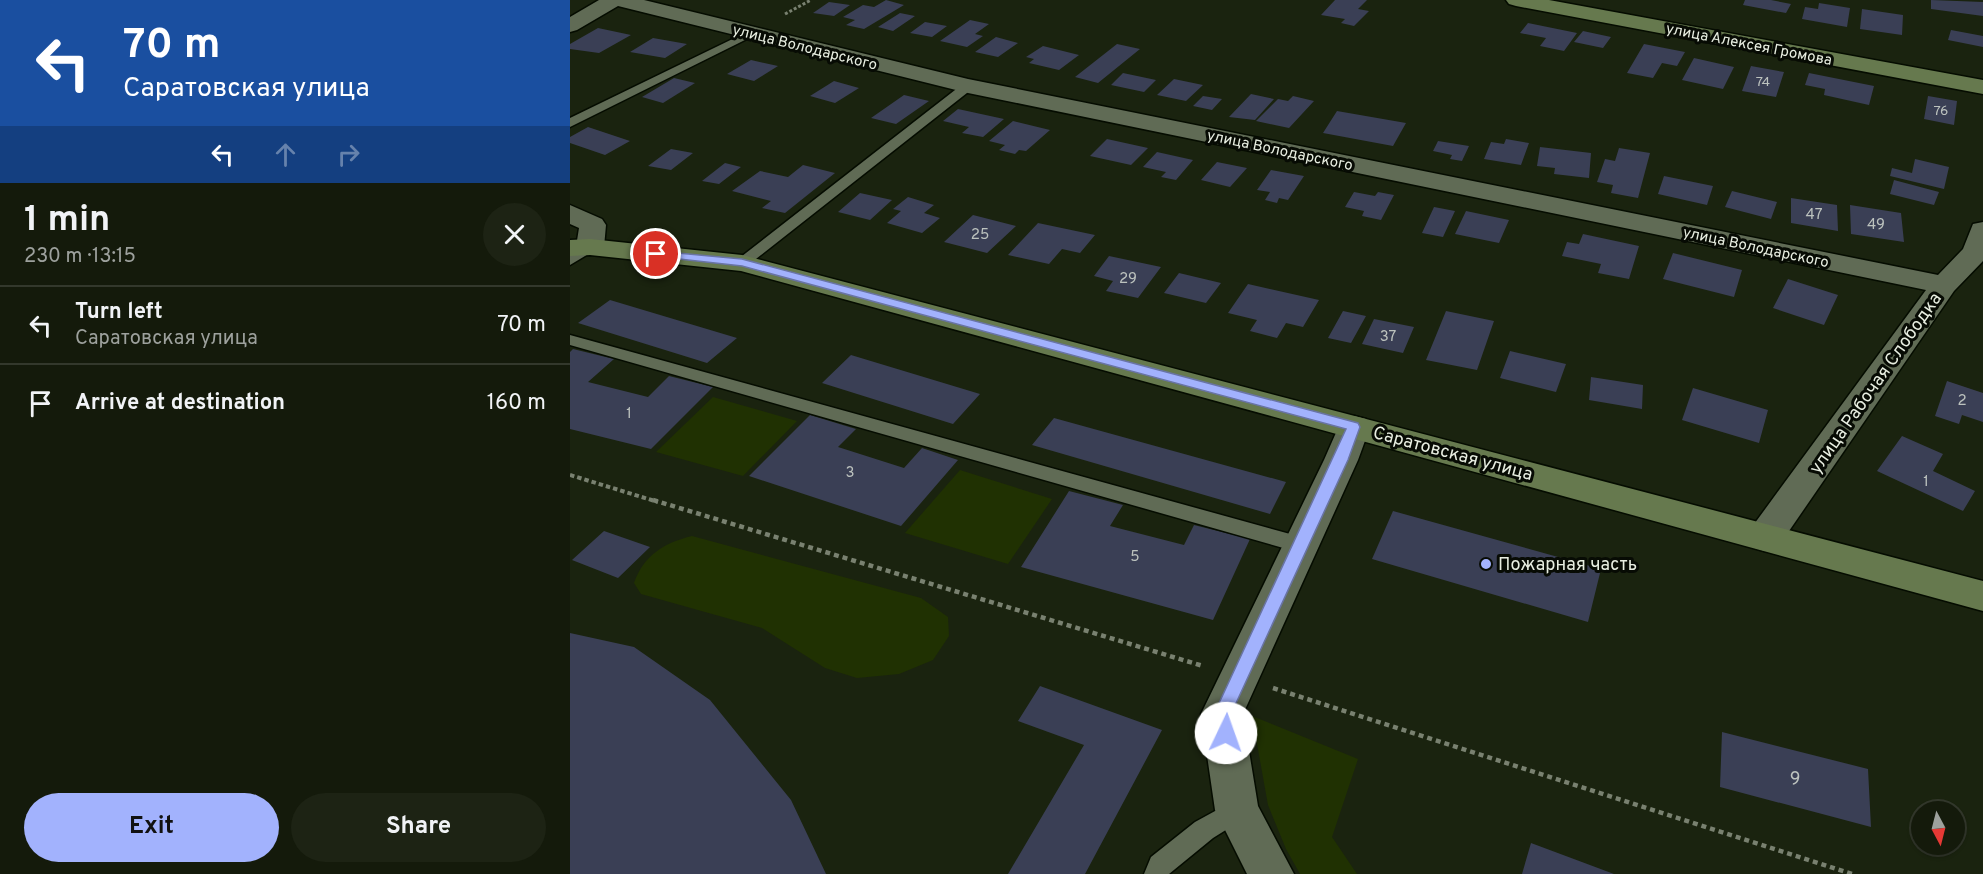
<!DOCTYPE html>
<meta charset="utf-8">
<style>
body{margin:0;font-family:Overpass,sans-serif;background:#1d2314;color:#f1f3f6;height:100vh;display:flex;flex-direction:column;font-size:22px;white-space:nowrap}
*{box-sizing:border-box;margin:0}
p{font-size:20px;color:#9da19d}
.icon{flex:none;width:33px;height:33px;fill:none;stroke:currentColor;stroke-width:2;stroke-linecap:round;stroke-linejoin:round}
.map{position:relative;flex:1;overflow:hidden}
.drawer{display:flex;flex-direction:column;background:#141a0b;width:570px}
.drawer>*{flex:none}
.hud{background:#1a4fa0;color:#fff;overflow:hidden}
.needle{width:39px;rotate:173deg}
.fabs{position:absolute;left:1341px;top:801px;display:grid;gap:12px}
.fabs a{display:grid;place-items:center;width:54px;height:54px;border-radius:50%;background:#141a0b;box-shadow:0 2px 4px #0004,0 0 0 2px #33382c;font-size:30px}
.pin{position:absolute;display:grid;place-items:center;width:51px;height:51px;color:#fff;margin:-26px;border:3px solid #fff;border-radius:50%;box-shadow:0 2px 6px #0007}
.me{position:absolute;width:66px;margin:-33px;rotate:3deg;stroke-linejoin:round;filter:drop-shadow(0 0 4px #0008)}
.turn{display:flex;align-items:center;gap:21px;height:126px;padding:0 24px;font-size:27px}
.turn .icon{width:78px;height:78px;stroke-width:2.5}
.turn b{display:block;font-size:42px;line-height:51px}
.lanes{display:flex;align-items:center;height:57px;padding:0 24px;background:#0003;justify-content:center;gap:30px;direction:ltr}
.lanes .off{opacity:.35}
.round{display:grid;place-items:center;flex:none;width:63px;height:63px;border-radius:32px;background:#1d2314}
.summary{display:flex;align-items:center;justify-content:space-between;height:102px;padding:0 24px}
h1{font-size:36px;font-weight:700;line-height:45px}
.primary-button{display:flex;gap:12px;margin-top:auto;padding:12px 24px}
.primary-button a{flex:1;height:69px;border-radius:36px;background:#a2b2fd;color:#111;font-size:24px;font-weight:700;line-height:69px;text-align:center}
.primary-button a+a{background:#1d2314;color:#f1f3f6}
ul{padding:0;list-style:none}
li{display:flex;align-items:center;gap:18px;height:78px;padding:0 24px;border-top:2px solid #33382c}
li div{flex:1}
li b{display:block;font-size:22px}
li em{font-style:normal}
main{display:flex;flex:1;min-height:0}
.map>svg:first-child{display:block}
</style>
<main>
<section class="drawer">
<div class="hud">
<div class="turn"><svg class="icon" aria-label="left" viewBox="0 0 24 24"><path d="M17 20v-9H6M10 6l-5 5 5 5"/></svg><div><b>70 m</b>Саратовская улица</div></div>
<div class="lanes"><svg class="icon" aria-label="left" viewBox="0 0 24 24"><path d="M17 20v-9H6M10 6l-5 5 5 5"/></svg><svg class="icon off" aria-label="ahead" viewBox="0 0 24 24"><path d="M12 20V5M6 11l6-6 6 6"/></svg><svg class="icon off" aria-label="right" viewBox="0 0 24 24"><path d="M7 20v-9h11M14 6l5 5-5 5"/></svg></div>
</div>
<div class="summary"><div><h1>1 min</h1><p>230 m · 13:15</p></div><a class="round"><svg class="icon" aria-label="close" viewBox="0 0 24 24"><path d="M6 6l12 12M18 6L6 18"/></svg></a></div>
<ul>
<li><svg class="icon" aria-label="left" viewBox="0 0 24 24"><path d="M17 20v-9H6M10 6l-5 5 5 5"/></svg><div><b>Turn left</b><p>Саратовская улица</p></div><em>70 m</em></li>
<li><svg class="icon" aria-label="arrive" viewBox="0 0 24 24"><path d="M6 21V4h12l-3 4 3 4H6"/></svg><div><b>Arrive at destination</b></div><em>160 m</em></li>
</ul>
<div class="primary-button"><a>Exit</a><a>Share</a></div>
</section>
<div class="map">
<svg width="1413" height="874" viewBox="0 0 1413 874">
<rect width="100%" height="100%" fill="#1a230f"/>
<!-- green -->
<path fill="#203102" d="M143 397 227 421 173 476 86 452Z
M390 470 482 499 438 564 335 533Z
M122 536 351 598 378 617 379 636 363 660 329 674 287 678 255 668 192 628 71 594 64 583C74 555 94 543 122 536Z
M682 716 788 759 762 837 787 874H730L716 849 698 805Z"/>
<!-- building -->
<path fill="#3a3f55" d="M316 0 334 5 294 29 276 25 285 20 273 17 293 5 304 7Z
M765 0H797L788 9 799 11 784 26 771 23 775 19 751 15Z
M1175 0H1201L1221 4 1216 13 1173 5Z
M1361 0 1413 2V16L1361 9Z
M259 2 280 5 264 16 243 13Z
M1249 3 1280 8 1277 27 1232 19 1235 7 1248 9Z
M1292 9 1333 15 1332 35 1290 29Z
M330 13 345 16 323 31 308 27Z
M400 20 419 24 405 34 413 36 397 47 370 41Z
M355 22 377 26 362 37 340 33Z
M958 23 1007 33 994 51 970 46 976 38 950 33Z
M28 28 61 35 29 53 0 49V44Z
M1381 30 1413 36V47L1378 40Z
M1013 31 1041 37 1033 48 1004 42Z
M426 37 448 43 428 57 405 52Z
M83 38 117 44 95 58 60 52Z
M547 44 570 49 528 83 505 77Z
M1074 44 1115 52 1107 66 1092 63 1083 78 1057 73Z
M473 46 509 55 489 70 459 63 464 59 456 57Z
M1124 58 1164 67 1153 89 1112 80Z
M181 60 208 66 184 81 157 74Z
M1181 66 1214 72 1206 97 1172 91Z
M553 73 586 80 574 92 541 85Z
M1239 73 1304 86 1299 105 1254 95 1255 89 1235 85Z
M104 78 125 83 93 103 72 97Z
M604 79 633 85 616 101 587 95Z
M264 81 289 88 265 103 240 96Z
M681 94 704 99 685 120 659 117Z
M334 95 359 101 326 124 301 118Z
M633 96 652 99 642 110 623 106Z
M723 96 744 101 719 128 686 121 708 99 718 101Z
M1358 96 1387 101 1384 125 1354 119Z
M388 109 434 119 413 137 392 133 399 127 373 121Z
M767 111 836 123 823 146 753 133Z
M443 121 480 130 456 151 449 150 445 154 429 150 435 145 419 141Z
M18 127 60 141 35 155 0 143V137Z
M537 139 578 148 561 165 520 156Z
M936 139 959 143 951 165 914 159 921 142 934 144Z
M868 141 899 146 892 161 880 159 882 155 863 151Z
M970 147 1021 153 1019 178 984 174 985 168 967 166Z
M1049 148 1080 153 1068 198 1041 193 1043 185 1027 182 1035 159 1045 161Z
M101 149 123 153 101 170 78 166Z
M587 152 623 160 606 180 591 177 596 172 573 167Z
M1345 159 1379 167 1374 189 1320 176 1322 168 1342 173Z
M647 162 677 168 660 187 631 180Z
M155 163 171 167 149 184 132 181Z
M233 165 265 173 215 213 192 208 201 201 162 191 190 171 218 177Z
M701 170 734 176 718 200 709 198 707 203 695 200 700 192 687 190Z
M1094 176 1143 186 1137 205 1088 194Z
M1324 180 1369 192 1364 205 1320 194Z
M1162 191 1207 202 1201 219 1155 207Z
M784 192 805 196 808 192 824 195 811 220 792 216 794 211 775 207Z
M290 193 322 200 300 220 268 212Z
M338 197 364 205 354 213 370 218 352 233 317 223 331 211 323 209Z
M1221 198 1267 205 1268 231 1221 223Z
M1280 205 1331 213 1334 242 1281 234Z
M864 207 885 211 873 237 852 233Z
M896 211 939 220 929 243 885 234Z
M403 215 446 226 417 253 374 242Z
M468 223 525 235 510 253 492 249 479 264 438 255Z
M1013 234 1069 246 1059 279 1028 273 1031 264 992 256 997 242 1009 244Z
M1103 253 1172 270 1164 297 1093 279Z
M539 256 591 267 568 298 536 291 543 281 524 276Z
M609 273 651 283 636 303 594 293Z
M1218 279 1268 295 1254 325 1203 308Z
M678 284 749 300 733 327 716 323 707 338 680 331 687 320 658 313Z
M40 300 167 338 137 363 8 323Z
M773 311 796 316 781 343 758 338Z
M876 311 924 321 907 370 856 360Z
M804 319 844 327 833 353 792 344Z
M3 349 44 359 18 382 78 397 99 376 143 387 81 449 0 429V352Z
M940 351 996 364 986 392 930 378Z
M281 355 410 394 383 424 252 383Z
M1021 377 1073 385 1072 409 1019 400Z
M1377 381 1413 393V422L1392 415 1389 424 1365 416Z
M1123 388 1198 410 1189 443 1112 420Z
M240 415 286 429 268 447 334 468 352 448 388 460 331 526 179 476Z
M484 418 716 482 700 514 462 445Z
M1332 436 1373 454 1363 471 1405 491 1393 511 1307 471Z
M499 491 553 505 540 526 614 545 624 525 680 539 643 620 451 567Z
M823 511 1031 569 1018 622 802 559Z
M34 531 80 547 48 578 2 560Z
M0 633 64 647 140 700 221 800 256 874H0Z
M470 686 592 730 515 874H438L514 745 448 721Z
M1152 732 1298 769 1301 827 1150 787Z
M961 843 1044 874H952Z"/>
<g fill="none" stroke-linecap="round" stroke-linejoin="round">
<defs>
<path id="lane" d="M179 31 185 34 183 36 0 127V118Z
M398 82 402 83 404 86 402 89 177 266H167L164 263 167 260 394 83Z
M20 243 27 247 25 250 0 265V253Z
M0 335 731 537 738 540 741 545 738 550 731 553 0 345Z
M667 799 675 802 679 810 675 818 643 838 599 874H574L581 857 625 822Z"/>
<path id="street" d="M29 0H74L398 79 1368 275 1393 249 1403 224 1413 222V261L1384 291 1208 547 1195 551 1182 547 1177 537 1182 527 1356 290 398 93 48 6 7 30 0 32V17Z
M0 205 32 219 36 225 34 247 30 253 20 255 10 253 6 247 9 228 0 224Z
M784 416 796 419 800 427 788 460 673 714 688 806 724 874H677L645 810 631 714 754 460 772 419Z"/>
<path id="secondary" d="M936 0H979L1413 80V94L946 6 939 4Z
M20 239 172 255 1413 581V611L171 271 20 255 0 256V240Z"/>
</defs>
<!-- lane casing -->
<use href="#lane" stroke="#050c00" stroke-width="3"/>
<!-- street casing -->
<use href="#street" stroke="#050c00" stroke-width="3"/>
<!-- secondary casing -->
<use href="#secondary" stroke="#050c00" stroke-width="3"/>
<!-- path-far2 -->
<path stroke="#798170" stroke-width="3" stroke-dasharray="3 2" stroke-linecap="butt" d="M215 14 241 0"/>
<!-- path-far1 -->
<path stroke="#798170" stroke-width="4" stroke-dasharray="4.5 3" stroke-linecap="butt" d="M0 475 88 502"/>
<!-- path -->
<path stroke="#798170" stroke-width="4.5" stroke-dasharray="5 4" stroke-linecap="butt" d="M83 500 633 666
M703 688 1282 874"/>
<!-- lane -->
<use href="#lane" fill="#606b55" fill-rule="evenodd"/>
<!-- street -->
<use href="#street" fill="#606b55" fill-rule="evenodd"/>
<!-- secondary -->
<use href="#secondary" fill="#66794e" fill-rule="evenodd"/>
</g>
<!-- route -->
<path fill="#a2b2fd" stroke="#6974a4" stroke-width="1.5" d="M86 251 172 259 788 423 790 427 778 460 661 714 664 733 662 738 656 741 649 738 644 714 776 429 172 266 82 256 80 254Z"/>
<!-- markers -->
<circle fill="#a2b2fd" stroke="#070b04" stroke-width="2" cx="916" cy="564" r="6"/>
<g text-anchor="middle" stroke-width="6" stroke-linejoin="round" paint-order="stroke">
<!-- far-number labels -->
<g font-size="14" fill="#bcc2be">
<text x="1193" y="86">74</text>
<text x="1371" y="115">76</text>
</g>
<!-- far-street labels -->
<g font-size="15" fill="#e8eee1" stroke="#070b04">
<text transform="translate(1179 44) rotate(11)" y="5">улица Алексея Громова</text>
<text transform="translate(235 47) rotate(14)" y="5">улица Володарского</text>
<text transform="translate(710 150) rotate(12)" y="5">улица Володарского</text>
<text transform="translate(1186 247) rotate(12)" y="5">улица Володарского</text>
</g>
<!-- number labels -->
<g font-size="15" fill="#bcc2be">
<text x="1244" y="219">47</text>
<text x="1306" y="229">49</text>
<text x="410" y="239">25</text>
<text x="558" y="283">29</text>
<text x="818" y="341">37</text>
<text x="1392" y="405">2</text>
<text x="59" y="418">1</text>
<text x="280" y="477">3</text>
<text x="1356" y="486">1</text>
<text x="565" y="561">5</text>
</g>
<!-- street labels -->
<g font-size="18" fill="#e8eee1" stroke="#070b04">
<text transform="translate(1305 383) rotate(-55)" y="6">улица Рабочая Слободка</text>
<text transform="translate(883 453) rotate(15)" y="6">Саратовская улица</text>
</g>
<!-- poi labels -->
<g font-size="18" fill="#e8eee1" stroke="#070b04" text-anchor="start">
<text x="928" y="570">Пожарная часть</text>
</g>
<!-- near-number labels -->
<g font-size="18" fill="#bcc2be">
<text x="1225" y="784">9</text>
</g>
</g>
</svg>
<div class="fabs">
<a><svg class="needle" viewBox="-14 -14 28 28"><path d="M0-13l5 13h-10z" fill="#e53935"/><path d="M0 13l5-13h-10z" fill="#9da19d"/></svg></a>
</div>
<div class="pin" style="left:86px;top:254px;background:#d93025"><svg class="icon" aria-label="arrive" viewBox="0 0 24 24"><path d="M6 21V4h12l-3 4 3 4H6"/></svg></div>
<svg class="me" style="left:656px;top:733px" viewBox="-20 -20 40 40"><circle r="19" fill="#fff"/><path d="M0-13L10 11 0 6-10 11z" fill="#a2b2fd"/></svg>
</div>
</main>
